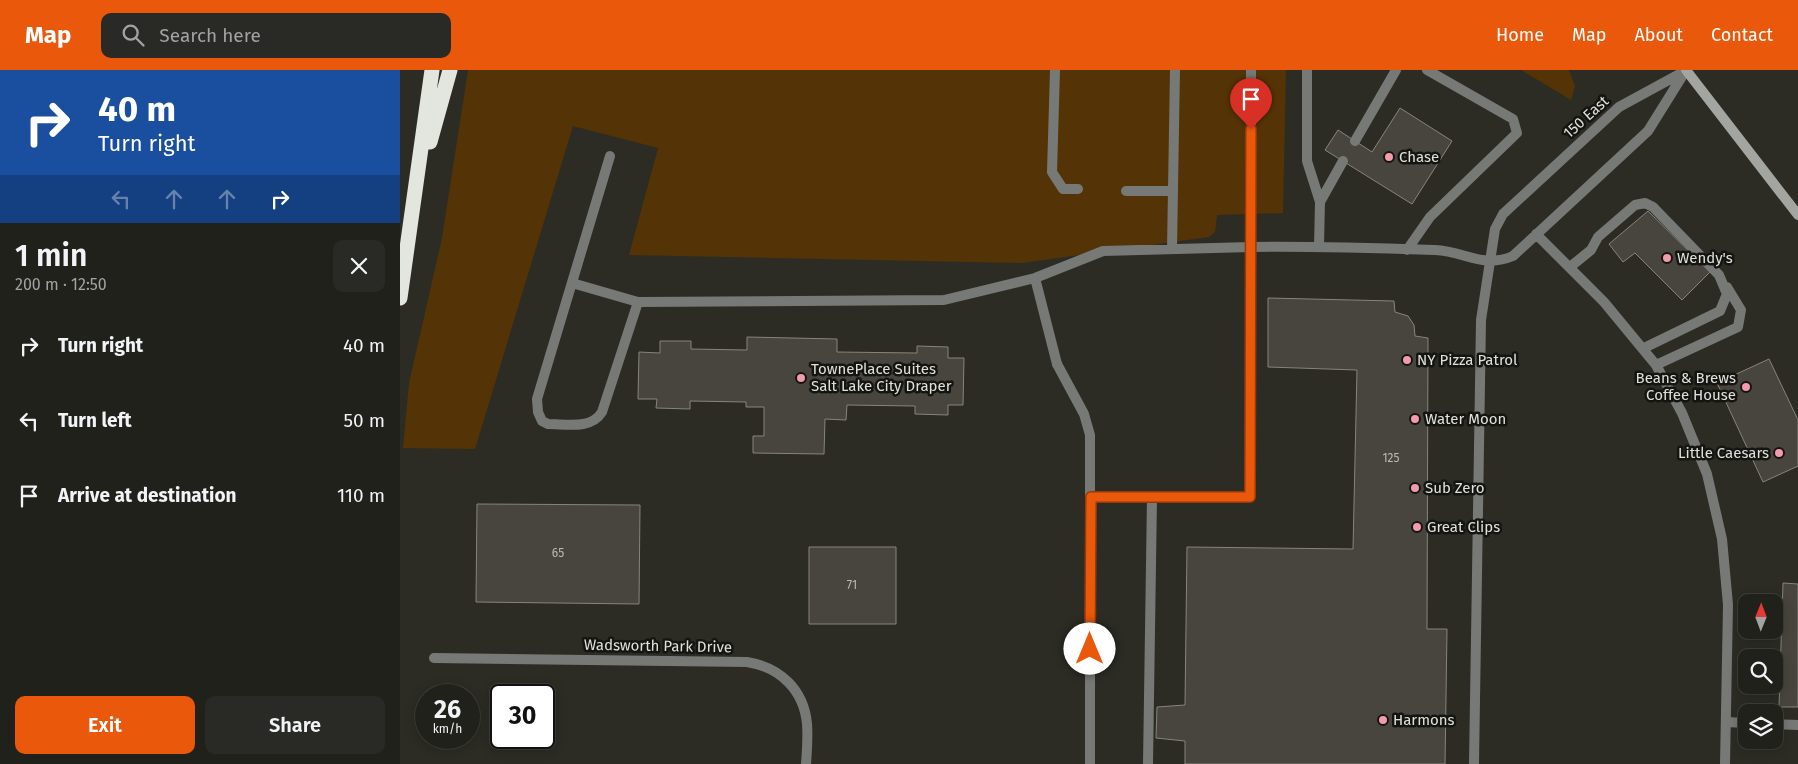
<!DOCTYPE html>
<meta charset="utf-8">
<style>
body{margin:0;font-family:"Fira Sans",sans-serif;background:#292925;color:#f1f3f6;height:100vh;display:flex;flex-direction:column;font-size:19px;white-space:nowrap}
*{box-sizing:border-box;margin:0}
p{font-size:16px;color:#a2a3a3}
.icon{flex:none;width:28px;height:28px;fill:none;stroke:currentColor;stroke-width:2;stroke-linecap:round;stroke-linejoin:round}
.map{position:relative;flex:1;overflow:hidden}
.panel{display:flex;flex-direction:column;background:#21211c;width:400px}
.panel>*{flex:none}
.hud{background:#1a4fa0;color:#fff;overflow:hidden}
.needle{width:32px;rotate:1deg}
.fabs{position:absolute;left:1338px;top:524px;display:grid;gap:10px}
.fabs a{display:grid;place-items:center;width:45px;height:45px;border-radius:10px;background:#21211c;box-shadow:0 2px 12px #0003,0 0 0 1px #3e3e3b;font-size:25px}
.speed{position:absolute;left:15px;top:614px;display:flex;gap:10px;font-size:25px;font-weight:700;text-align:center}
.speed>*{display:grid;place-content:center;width:65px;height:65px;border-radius:50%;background:#21211c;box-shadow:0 2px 12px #0003,0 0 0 1px #3e3e3b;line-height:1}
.speed small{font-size:12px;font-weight:400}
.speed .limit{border:2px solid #111;border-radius:8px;background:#fff;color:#111}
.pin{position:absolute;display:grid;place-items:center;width:42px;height:42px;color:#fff;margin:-51px -21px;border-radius:50% 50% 50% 0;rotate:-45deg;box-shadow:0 0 5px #0007}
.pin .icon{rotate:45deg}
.me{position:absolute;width:55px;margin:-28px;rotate:0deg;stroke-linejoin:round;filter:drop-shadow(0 0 4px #0008)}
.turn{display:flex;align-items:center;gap:18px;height:105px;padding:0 15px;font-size:22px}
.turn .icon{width:65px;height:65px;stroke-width:2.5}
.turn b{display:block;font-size:35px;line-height:42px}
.lanes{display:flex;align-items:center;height:48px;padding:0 15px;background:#0003;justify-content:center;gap:25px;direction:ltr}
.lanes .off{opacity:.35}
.round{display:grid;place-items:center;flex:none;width:52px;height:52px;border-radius:10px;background:#292925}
.headline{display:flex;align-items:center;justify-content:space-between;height:85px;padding:0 15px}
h1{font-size:30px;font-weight:600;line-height:38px}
.button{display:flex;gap:10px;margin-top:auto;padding:10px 15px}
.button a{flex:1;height:58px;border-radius:10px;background:#ea580c;color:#fff;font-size:20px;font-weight:600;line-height:58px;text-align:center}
.button a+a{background:#292925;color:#f1f3f6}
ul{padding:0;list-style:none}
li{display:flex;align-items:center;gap:15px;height:75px;padding:0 15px}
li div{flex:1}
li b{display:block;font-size:19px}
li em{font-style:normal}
header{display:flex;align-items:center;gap:30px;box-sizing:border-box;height:70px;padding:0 25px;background:#ea580c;color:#fff}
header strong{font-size:24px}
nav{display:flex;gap:28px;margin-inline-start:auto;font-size:18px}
.search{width:350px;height:45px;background:#292925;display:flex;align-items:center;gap:12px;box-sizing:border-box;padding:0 18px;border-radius:10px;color:#a2a3a3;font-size:19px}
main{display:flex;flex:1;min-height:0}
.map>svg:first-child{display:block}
</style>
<header>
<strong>Map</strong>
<div class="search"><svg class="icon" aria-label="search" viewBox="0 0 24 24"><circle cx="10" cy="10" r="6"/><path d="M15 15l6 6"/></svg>Search here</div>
<nav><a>Home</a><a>Map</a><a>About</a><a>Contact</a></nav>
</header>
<main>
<section class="panel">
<div class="hud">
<div class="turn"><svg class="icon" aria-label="right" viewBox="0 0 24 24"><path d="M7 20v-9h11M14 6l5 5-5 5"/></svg><div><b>40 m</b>Turn right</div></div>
<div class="lanes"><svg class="icon off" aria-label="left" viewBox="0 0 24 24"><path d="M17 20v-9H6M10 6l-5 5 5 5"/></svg><svg class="icon off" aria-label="ahead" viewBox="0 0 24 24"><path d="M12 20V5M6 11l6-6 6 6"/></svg><svg class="icon off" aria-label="ahead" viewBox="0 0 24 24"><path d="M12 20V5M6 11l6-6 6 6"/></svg><svg class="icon" aria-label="right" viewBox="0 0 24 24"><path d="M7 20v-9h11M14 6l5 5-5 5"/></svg></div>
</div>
<div class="headline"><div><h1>1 min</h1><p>200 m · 12:50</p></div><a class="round"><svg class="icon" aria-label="close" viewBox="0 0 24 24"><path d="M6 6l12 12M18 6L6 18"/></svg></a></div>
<ul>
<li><svg class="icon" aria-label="right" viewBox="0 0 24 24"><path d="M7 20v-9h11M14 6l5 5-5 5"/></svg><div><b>Turn right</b></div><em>40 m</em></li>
<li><svg class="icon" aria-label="left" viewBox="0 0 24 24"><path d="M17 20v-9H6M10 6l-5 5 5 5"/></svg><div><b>Turn left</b></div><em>50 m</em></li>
<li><svg class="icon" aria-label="arrive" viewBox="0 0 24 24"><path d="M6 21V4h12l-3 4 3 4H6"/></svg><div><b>Arrive at destination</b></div><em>110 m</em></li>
</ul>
<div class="button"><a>Exit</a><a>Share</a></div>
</section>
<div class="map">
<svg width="1398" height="694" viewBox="0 0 1398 694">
<rect width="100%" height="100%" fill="#2c2c25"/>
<!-- green -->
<path fill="#543306" d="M68 0H886L883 143 817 145 815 162 809 167 622 193 229 185 258 78 173 56 75 379 3 378 9 313 42 168Z
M1121 0H1169L1175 16 1171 30Z"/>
<!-- building -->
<path fill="#48453e" stroke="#87847c" d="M1000 38 1052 71 1012 134 925 80 938 60 972 82Z
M1248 141 1310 202 1282 230 1235 183 1223 192 1209 174Z
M868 228 994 231 995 242 1008 246 1014 255 1015 266 1028 268 1027 559H1047L1045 694H785V671L756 668 757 637 785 635 787 477 953 479 957 300 868 297Z
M347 267 437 269V282L517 283V276L548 277V288H564L563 335H548V345L515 344V336L447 335 446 350 425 349 424 384 353 383V366H364V337H346V332L290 331V339L256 338 257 329H238L239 282 260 283V271H291V279L347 280Z
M1369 289 1398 350V396L1363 412 1317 313Z
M77 434 240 435 239 534 76 532Z
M409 477H496V554H409Z
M1383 513 1398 514V637H1379Z"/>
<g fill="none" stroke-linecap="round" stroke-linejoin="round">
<!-- service -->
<path stroke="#777976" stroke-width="10" d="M655 0 652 102 663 119H678
M907 0V91L920 132 919 176
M955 71 996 0
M210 86 137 329 138 342 142 351 148 354C166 354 191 360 202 342L238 232 544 230 635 208 657 294
M726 121H773
M920 132 943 91
M1136 164 1204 232 1256 295 1282 343 1307 404 1322 469 1328 535 1325 694
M772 179 775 0
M1007 180 1030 147 1117 63 1113 49 1027 0
M1170 197 1191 180 1198 167 1235 135 1245 133 1253 137 1319 205 1327 224 1320 241 1244 278
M635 208 703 181 851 177V0
M172 213 238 232
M1256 295 1338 257 1341 240 1327 217
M691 427H850L851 177C913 176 974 178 1035 180 1065 181 1082 199 1113 186L1248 61 1286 0
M1326 652 1346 653
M1374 654 1398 655
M748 694 752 427
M1074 694 1081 250 1095 159 1103 144 1219 37 1285 1"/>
<!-- minor -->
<path stroke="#777976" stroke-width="10" d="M657 294 684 344 690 365V694
M34 588 347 592C380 597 404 620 407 654 408 667 407 681 406 694"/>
<!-- secondary -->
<path stroke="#a2a5a0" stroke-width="10" d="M1286 0 1398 145"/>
<!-- motorway -->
<path stroke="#e2e6de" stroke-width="15" d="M30 72 50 0
M0 228 32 0"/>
</g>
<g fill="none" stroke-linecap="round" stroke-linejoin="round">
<defs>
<path id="route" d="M690 579 691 427H850L851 59"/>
</defs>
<!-- route casing -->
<use href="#route" stroke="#983908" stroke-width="12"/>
<!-- route -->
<use href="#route" stroke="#ea580c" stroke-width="9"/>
</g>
<!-- markers -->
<g fill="#f39aab" stroke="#141411" stroke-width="2">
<circle cx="989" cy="87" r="5"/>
<circle cx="1267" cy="188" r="5"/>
<circle cx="1007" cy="290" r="5"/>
<circle cx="401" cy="308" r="5"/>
<circle cx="1346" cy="317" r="5"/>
<circle cx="1015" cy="349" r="5"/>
<circle cx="1379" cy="383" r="5"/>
<circle cx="1015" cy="418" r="5"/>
<circle cx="1017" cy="457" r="5"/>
<circle cx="983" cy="650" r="5"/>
</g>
<g text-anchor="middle" stroke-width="5" stroke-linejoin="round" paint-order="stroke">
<!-- number labels -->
<g font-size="12" fill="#bab9b4">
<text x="991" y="392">125</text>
<text x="158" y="487">65</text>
<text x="452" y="519">71</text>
</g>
<!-- street labels -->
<g font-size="15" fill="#e0e0db" stroke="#141411">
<text transform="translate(1186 47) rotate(-42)" y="5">150 East</text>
<text transform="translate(258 576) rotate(1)" y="5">Wadsworth Park Drive</text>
</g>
<!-- poi labels -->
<g font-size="15" fill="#e0e0db" stroke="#141411" text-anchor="start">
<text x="999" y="92">Chase</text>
<text x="1277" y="193">Wendy's</text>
<text x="1017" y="295">NY Pizza Patrol</text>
<text x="411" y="304">TownePlace Suites<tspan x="411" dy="17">Salt Lake City Draper</tspan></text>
<text x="1336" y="313" text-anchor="end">Beans &amp; Brews<tspan x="1336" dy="17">Coffee House</tspan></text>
<text x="1025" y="354">Water Moon</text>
<text x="1369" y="388" text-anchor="end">Little Caesars</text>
<text x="1025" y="423">Sub Zero</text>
<text x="1027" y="462">Great Clips</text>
<text x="993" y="655">Harmons</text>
</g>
</g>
</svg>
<div class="fabs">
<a><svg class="needle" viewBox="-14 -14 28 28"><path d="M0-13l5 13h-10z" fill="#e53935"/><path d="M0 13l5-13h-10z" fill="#a2a3a3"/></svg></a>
<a><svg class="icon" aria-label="search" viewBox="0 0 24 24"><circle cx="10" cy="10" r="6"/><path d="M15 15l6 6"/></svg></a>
<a><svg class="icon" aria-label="layers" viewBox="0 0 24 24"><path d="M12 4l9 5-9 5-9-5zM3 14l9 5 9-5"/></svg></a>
</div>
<div class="speed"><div>26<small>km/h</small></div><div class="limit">30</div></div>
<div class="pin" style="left:851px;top:59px;background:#d93025"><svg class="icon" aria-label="arrive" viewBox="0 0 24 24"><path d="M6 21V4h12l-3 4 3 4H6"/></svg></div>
<svg class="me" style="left:690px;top:579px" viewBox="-20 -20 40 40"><circle r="19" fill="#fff"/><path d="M0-13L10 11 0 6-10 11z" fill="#ea580c"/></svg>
</div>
</main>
